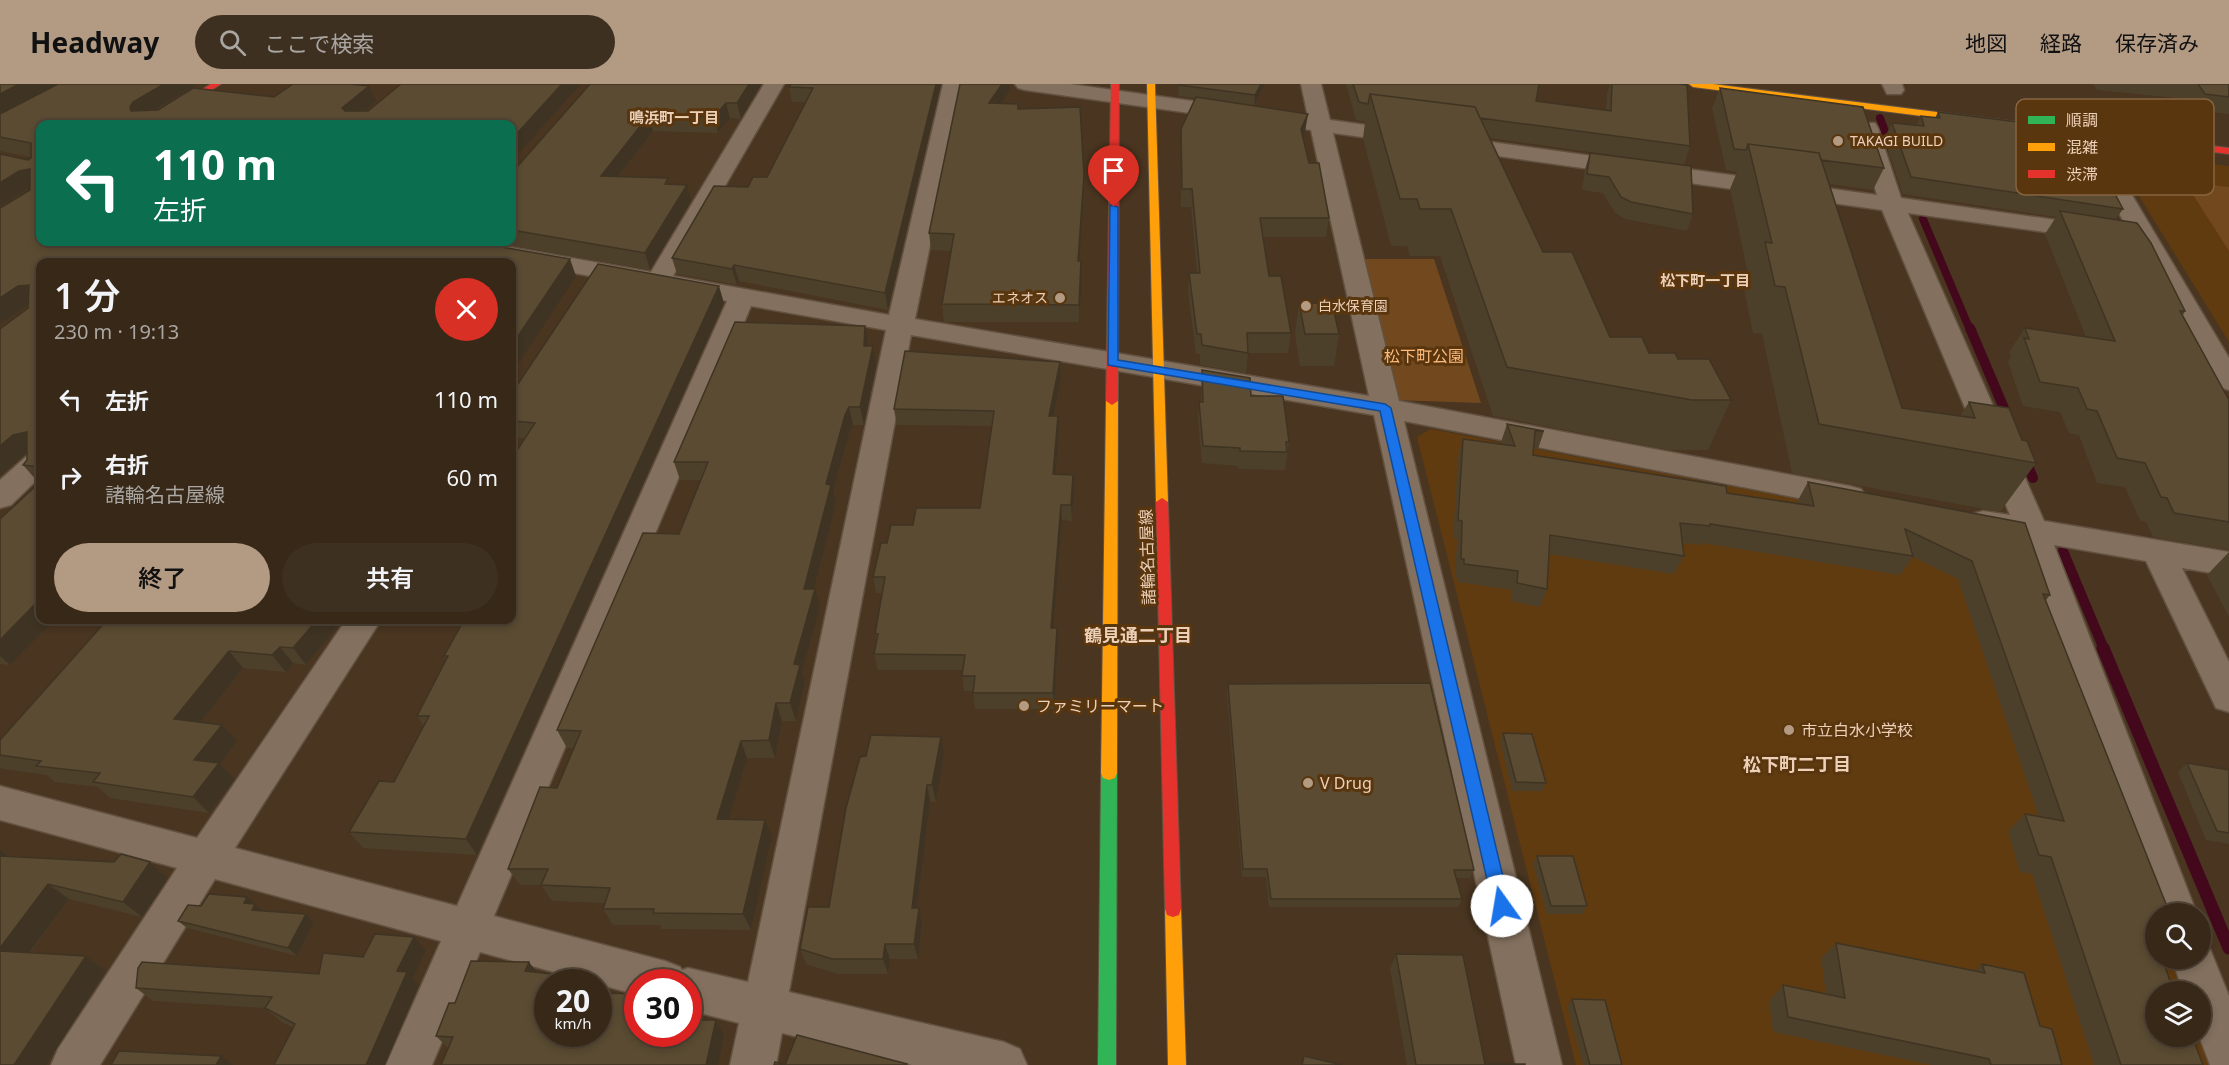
<!DOCTYPE html>
<html lang="ja">
<meta charset="utf-8">
<style>
body{margin:0;font-family:"Noto Sans","Noto Sans JP",sans-serif;background:#3e3021;color:#f1f3f6;height:100vh;display:flex;flex-direction:column;font-size:22px;white-space:nowrap}
*{box-sizing:border-box;margin:0}
p{font-size:20px;color:#aaa6a2}
.icon{flex:none;width:33px;height:33px;fill:none;stroke:currentColor;stroke-width:2;stroke-linecap:round;stroke-linejoin:round}
.map{position:relative;flex:1;overflow:hidden}
.details{position:absolute;left:36px;top:174px;width:480px;height:366px;display:flex;flex-direction:column;background:#372818;border-radius:12px;box-shadow:0 3px 9px #0003,0 0 0 2px #514437}
.details>*{flex:none}
.hud{position:absolute;left:36px;top:36px;width:480px;height:126px;border-radius:12px;box-shadow:0 3px 9px #0003,0 0 0 2px #514437;background:#0b6e4f;color:#fff;overflow:hidden}
.fabs{position:absolute;left:2145px;top:819px;display:grid;gap:12px}
.fabs a{display:grid;place-items:center;width:66px;height:66px;border-radius:50%;background:#372818;box-shadow:0 3px 9px #0003,0 0 0 2px #514437;font-size:30px}
.speed{position:absolute;left:534px;top:885px;display:flex;gap:12px;font-size:30px;font-weight:700;text-align:center}
.speed>*{display:grid;place-content:center;width:78px;height:78px;border-radius:50%;background:#372818;box-shadow:0 3px 9px #0003,0 0 0 2px #514437;line-height:1}
.speed small{font-size:15px;font-weight:400}
.speed .limit{border:9px solid #d22;background:#fff;color:#111}
.pin{position:absolute;display:grid;place-items:center;width:51px;height:51px;color:#fff;margin:-62px -26px;border-radius:50% 50% 50% 0;rotate:-45deg;box-shadow:0 0 6px #0007}
.pin .icon{rotate:45deg}
.me{position:absolute;width:66px;margin:-33px;rotate:347deg;stroke-linejoin:round;filter:drop-shadow(0 0 4px #0008)}
.turn{display:flex;align-items:center;gap:21px;height:126px;padding:0 18px;font-size:27px}
.turn .icon{width:78px;height:78px;stroke-width:2.5}
.turn b{display:block;font-size:42px;line-height:51px}
.round{display:grid;place-items:center;flex:none;width:63px;height:63px;border-radius:32px;background:#3e3021}
.summary{display:flex;align-items:center;justify-content:space-between;height:102px;padding:0 18px}
h1{font-size:36px;font-weight:600;line-height:45px}
.cta{display:flex;gap:12px;margin-top:auto;padding:12px 18px}
.cta a{flex:1;height:69px;border-radius:36px;background:#b39a83;color:#111;font-size:24px;font-weight:600;line-height:69px;text-align:center}
.cta a+a{background:#3e3021;color:#f1f3f6}
ul{padding:0;list-style:none}
li{display:flex;align-items:center;gap:18px;height:78px;padding:0 18px}
li div{flex:1}
li b{display:block;font-size:22px}
li em{font-style:normal}
header{display:flex;align-items:center;gap:36px;box-sizing:border-box;height:84px;padding:0 30px;background:#b39a83;color:#111}
header strong{font-size:28px}
nav{display:flex;gap:33px;margin-inline-start:auto;font-size:21px}
.search{width:420px;height:54px;background:#3e3021;display:flex;align-items:center;gap:15px;box-sizing:border-box;padding:0 21px;border-radius:33px;color:#aaa6a2;font-size:22px}
.map>svg:first-child{display:block}
</style>
<header>
<strong>Headway</strong>
<div class="search"><svg class="icon" aria-label="search" viewBox="0 0 24 24"><circle cx="10" cy="10" r="6"/><path d="M15 15l6 6"/></svg>ここで検索</div>
<nav><a>地図</a><a>経路</a><a>保存済み</a></nav>
</header>
<div class="map">
<svg width="2229" height="981" viewBox="0 0 2229 981">
<rect width="100%" height="100%" fill="#493520"/>
<!-- built -->
<path fill="#613b10" d="M2128 70 2229 82V258L2115 73Z
M1431 345 2017 457 2156 874 2170 875 2182 907 2156 908V952L2198 953 2209 981H1576L1417 353Z"/>
<!-- green -->
<path fill="#72491e" d="M2185 98 2229 103V167Z
M1363 175H1434L1481 319 1394 316Z"/>
<g fill="none" stroke-linecap="round" stroke-linejoin="round">
<!-- stream-far2 -->
<path stroke="#44081d" stroke-width="8" d="M1880 34 1891 64
M1923 135 1970 246"/>
<!-- stream-far1 -->
<path stroke="#44081d" stroke-width="10" d="M1970 244 2009 336
M2025 375 2033 394
M2063 467 2104 565"/>
<!-- stream -->
<path stroke="#44081d" stroke-width="13" d="M2103 564 2229 864"/>
<defs>
<path id="street" d="M764 0H784L673 192 889 231 943 0H963L915 235 1369 312 1311 46 1025 6 1018 4 1015 0H1070L1308 33 1301 0H1321L1330 36 1877 111 1856 44 1859 39H1875L1878 44 1901 114 2105 143 2108 148 2105 153 2096 155 1908 129 2044 437 2229 468V492L2182 484 2229 578V628L2216 624 2146 477 2054 461 2197 830 2156 831 2020 455 1972 446 1967 438 1972 430 1983 427 2010 431 1882 126 1333 49 1399 317 1850 402 1861 405 1866 413 1861 421 1850 424 1404 337 1562 981H1516L1374 331 911 251 789 908 1004 958 1020 965 1027 981H912L782 949 776 981H730L739 939 688 926V898H638V911L480 868 432 981H386L441 857 215 795 100 981H51L58 965 177 784 0 736V702L197 754 346 536H381L235 764 457 822 727 217 443 165 434 163 431 158H481L651 188ZM751 222 886 246 748 898 688 884 682 886 680 883 665 877 494 832Z
M1882 0H1902L1904 6 1901 10H1887Z
M2084 42 2092 44 2095 49 2229 274V306L2219 303 2215 297 2073 49 2076 44Z
M40 367V393L11 421 0 424V396L29 370Z
M2200 857 2208 860 2229 912V981H2210L2199 952 2200 908H2183L2172 874H2200Z"/>
<path id="fast" d="M1109 682 1115 684 1117 689 1116 981H1098L1101 689 1103 684Z"/>
<path id="slow" d="M1147 0H1155L1168 418 1162 422 1156 418Z
M1689 0H1713L1969 32 1973 35 1969 38 1693 3Z
M1112 313 1118 317 1117 689 1115 694 1109 696 1103 694 1101 689 1106 317Z
M1173 817 1179 819 1181 825 1186 981H1168L1165 825 1167 819Z"/>
<path id="jam" d="M211 0H221L157 40H148Z
M1111 0H1119L1118 317 1112 321 1106 317Z
M1969 32 2229 64V70L1966 37 1965 35Z
M1162 414 1168 418 1181 825 1179 831 1173 833 1167 831 1165 825 1156 418Z"/>
</defs>
<!-- street casing -->
<use href="#street" stroke="#625140" stroke-width="3"/>
<!-- fast casing -->
<use href="#fast" stroke="#625140" stroke-width="2"/>
<!-- slow casing -->
<use href="#slow" stroke="#625140" stroke-width="2"/>
<!-- jam casing -->
<use href="#jam" stroke="#625140" stroke-width="2"/>
<!-- path -->
<path stroke="#7f6f5f" stroke-width="3" stroke-dasharray="2 2" stroke-linecap="butt" d="M2157 29 2194 33 2193 30 2168 28"/>
<!-- street -->
<use href="#street" fill="#83705e" fill-rule="evenodd"/>
<!-- fast -->
<use href="#fast" fill="#30b455" fill-rule="evenodd"/>
<!-- slow -->
<use href="#slow" fill="#ff9f0a" fill-rule="evenodd"/>
<!-- jam -->
<use href="#jam" fill="#e5322d" fill-rule="evenodd"/>
<!-- path-bridge -->
<path stroke="#7f6f5f" stroke-width="3" stroke-dasharray="2 2" stroke-linecap="butt" d="M2168 28 2197 72"/>
</g>
<!-- wall -->
<path fill="#4d402b" d="M0 0H198L154 27 274 13 376 17 364 27H368L401 0H581L512 77 40 40V158H118L109 163 269 158 263 163 576 192 40 178V398H38L23 381 27 376 28 220 0 240V124L30 106V104L0 122V70L28 76 31 74V73L0 67Z
M590 0H761L741 35 730 34 718 49 653 47 618 93 670 100 691 117 650 186 491 158H512V84H516Z
M791 0H941L888 226 739 197 737 201 677 190 672 174 748 103 767 93 806 18H792L789 3Z
M960 0H1009L1010 6 1001 20 1019 25 1084 108 1079 177H1081L1082 194 1079 238H944L942 220 951 167 931 166 929 149Z
M1265 0 1254 22 1305 48 1303 54 1309 79 1329 134 1326 153H1263L1269 192 1291 249 1288 269H1248L1246 289 1200 281V270H1196L1188 208 1189 189H1197L1191 123H1181V45L1195 14 1178 12 1179 1Z
M1346 0H1539L1536 17 1606 26 1607 10 1610 0H1678L1690 62 1684 81 1489 54 1543 168 1610 253 1649 269 1678 275 1731 316 1708 366H1670L1493 332 1440 172H1410L1407 162H1391L1363 54 1365 38 1356 36Z
M2093 0H2229V30L2194 26 2187 15 2097 6Z
M1720 4 1884 84 1873 106 1829 100 1902 324 1960 332 1969 318 2022 356 2036 379 2000 428 1792 389 1762 250 1753 249 1744 205 1749 195 1730 105 1737 88 1726 86 1712 24Z
M1938 28 2063 70 2123 125 2116 135 2185 227 2183 231 2229 316V466L2153 453 2146 438 2140 437 2125 403 2097 399 2079 351 2069 349 2060 328 2023 322 2008 278 2011 273 2009 268 2025 244 2086 253 2045 150 2056 133 1903 110 1884 55 1892 39 1916 41 1921 32 1935 34Z
M1590 69 1693 130 1687 147 1626 135 1615 129 1603 109 1582 106 1585 85Z
M724 219 477 771 363 764 349 748 394 698 424 642 417 632 446 576 444 572 512 536 525 354 512 353V305Z
M1299 219 1339 250 1334 282H1300L1295 250Z
M868 260V262H873L876 280 864 341H853L849 349 833 408 836 419 813 505 820 523 802 588 805 598 796 637H782L775 674H747L729 735 772 753 751 846 662 845 660 841H613L603 825 605 819 552 817 541 801H520L508 785 557 704 574 664H567L557 646 679 450 701 396H680L674 378Z
M1060 278 1061 293 1053 332 1059 348 1055 390 1074 406 1072 437 1062 436 1053 544 1058 560 1054 625H975L973 607H964L962 592 963 586H878L874 570 877 558 875 550 882 509H876L873 493 887 459 913 441 980 424 992 342 897 341 894 325Z
M1202 286 1251 312 1289 358 1285 386 1238 385V382L1202 379 1198 336 1199 318H1201Z
M1507 340 1544 347 1538 365H1534L1533 371 1727 409 1799 420 1798 416 1808 398 2050 511 2046 516 2156 830V874H2171L2163 879 2203 981H2094L2032 790 2020 788 2008 747 2025 730 2039 733 1958 495 1913 473 1900 491 1702 459 1701 461 1682 459 1684 472 1674 490 1549 470 1547 505 1540 523 1511 517 1512 506 1458 498V494L1455 493 1457 455 1453 454 1458 373 1463 355 1502 360 1501 358Z
M0 435 40 536H54L10 581 0 580Z
M2229 468V533L2207 491Z
M107 536H343L306 581 293 579 286 588 243 584 200 638 237 657 220 680 235 695 209 729 110 714 98 703 55 698 47 691 3 685 0 683V656Z
M1228 600 1474 786 1470 794H1456L1462 815 1458 823H1269L1266 793H1242L1227 609Z
M1503 649 1546 699 1542 707H1512L1500 657Z
M944 670 936 718 930 717 917 824H919L922 840 918 875H890L888 890H838L806 880 800 865 829 823Z
M2187 679 2229 686V760L2206 756 2178 688Z
M0 765 9 772 114 778H150L168 794 142 833 69 815 30 869 86 872 106 887 46 981Z
M1537 772 1587 822 1582 830H1547L1533 780Z
M247 813 262 827 306 830 314 838 297 872 187 844 178 837 201 822Z
M1836 859 1974 887 1982 880 2040 942 2062 981H1932L1773 948 1769 917 1783 901 1826 910 1821 874Z
M426 866 413 894 419 901 293 944 280 937 265 924 153 917 136 904 319 890 363 873Z
M1396 870 1485 980 1525 981H1407L1390 885Z
M1572 915 1622 981H1583L1567 922Z
M688 932 690 936H716L724 951 448 964 436 952 548 950Z"/>
<!-- shaded-wall -->
<path fill="#3f3423" d="M19 0H57L0 31V10Z
M164 0H198L143 33 139 39 130 23 133 18Z
M562 0H581L512 77V55Z
M749 0H761L741 35 737 19Z
M936 0H941L888 226 885 209Z
M1002 0H1009L1010 6 990 36 989 19Z
M1261 0H1265L1254 22 1255 11Z
M369 2 376 17 350 40 342 24Z
M726 19 730 34 718 49 714 33Z
M1308 30 1305 48 1299 63 1301 45Z
M649 31 653 47 606 108 601 92Z
M30 85 31 103 0 122V99L19 87Z
M1084 91V108L1078 194V177Z
M687 101 691 117 650 186 645 169Z
M84 158H118L97 171 82 163Z
M242 158H269L249 176 240 163V160Z
M570 175 576 192 512 289V261Z
M1081 177 1082 194 1079 238V221Z
M734 181 739 197 737 201 732 185Z
M29 201 31 219 0 240V214L18 202Z
M719 202 724 219 477 771 466 755Z
M865 242 868 260 867 280 864 262Z
M873 262 876 280 864 341 860 323Z
M1060 278 1061 293 1050 348 1049 332Z
M849 323 853 341 849 349 833 408 836 419 809 523 804 505 826 400 845 331Z
M1058 332 1059 348 1054 406 1053 390Z
M27 348V368L0 392V362L13 351Z
M1073 391 1074 406 1072 437 1071 421Z
M1061 421 1062 436 1052 560 1051 544Z
M815 505 820 523 802 588 805 598 796 637 790 619 794 580Z
M40 515V536H54L10 581 0 572V556Z
M317 536H343L306 581 293 564Z
M1057 544 1058 560 1054 625 1053 609Z
M280 563 293 579 286 588 272 571Z
M229 567 243 584 190 651 174 635Z
M776 619 782 637 775 674 769 656Z
M222 641 237 657 220 680 235 695 209 729 193 713 194 676Z
M941 653 944 670 936 718 932 701Z
M741 657 747 674 724 752 717 735Z
M927 701 930 717 915 840 912 824Z
M765 736 772 753 751 846 743 830Z
M0 765 9 773 0 784Z
M150 778 168 794 142 833 123 818Z
M48 800 69 815 20 881 0 868V864Z
M247 813 264 828 261 834 244 819Z
M919 824 922 840 918 875 914 860Z
M306 830 314 838 297 872 288 864Z
M414 853 426 866 413 894 419 901 385 981H366L397 887Z
M885 860 890 875 888 890 883 875Z
M86 872 106 887 46 981H14Z
M529 878 541 894 525 887Z
M572 892 577 898H569Z
M716 936 724 951 718 981H706Z
M221 972 233 981H216Z"/>
<!-- building -->
<path fill="#5a4b32" stroke="#3f3423" stroke-width="1.5" d="M0 0H19L0 10Z
M58 0H164L133 18 130 23 131 27 158 26 193 4 274 13 293 0H349L369 2 342 24 345 27H368L401 0H562L512 55V40H40V158H84L82 163H113L121 158H242L240 160V163H269L275 158H473L570 175 512 261V178H40V383L23 381 27 376V348L13 351 0 362V245L28 224 29 201 18 202 0 214V124L30 106V85L19 87 0 99V70L28 76 31 74V59L0 53V30Z
M590 0H749L737 19H726L714 33 649 31 601 92 668 94 665 100 687 101 645 169 512 146V84H516Z
M791 0H936L885 209 734 181 732 185 672 174 714 102 748 103 753 93H767L813 4 789 3Z
M960 0H1002L989 19 1018 20V25L1080 23 1084 91 1078 177H1081L1079 221 942 220 954 150 929 149Z
M1179 0H1261L1255 11 1179 1Z
M1353 0H1539L1536 17 1611 27 1612 0H1678L1687 1 1690 62 1480 34 1475 23 1370 10 1368 20 1359 18Z
M2198 0H2229V13L2205 10Z
M1720 4 1863 23 1884 84 1821 76 1819 69 1748 60 1746 66 1734 65Z
M1370 10 1475 23 1543 168H1572L1610 253H1642L1649 269H1675L1678 275H1709L1731 316H1692L1507 283 1451 125H1420L1417 115H1400Z
M1196 13 1308 30 1301 45 1309 79H1319L1329 134H1260L1269 192H1281L1291 249H1247L1248 269 1202 261 1201 250H1197L1189 189H1200L1192 105H1182L1181 45Z
M1938 28 2050 42 2063 70 2096 74 2123 125 1911 93 1892 39 1924 42 1921 32 1940 34Z
M1748 60 1819 69 1902 324 1975 334 1969 318 2009 324 2022 356 2027 357 2036 379 1819 340 1785 203 1775 202 1765 158 1772 159Z
M1590 69 1691 82 1693 130 1631 118 1621 113 1609 93 1587 90Z
M2060 127 2137 139 2151 159 2185 227H2180L2229 316V438L2174 429 2167 414 2161 413 2145 379 2117 374 2097 327 2087 325 2078 304 2040 298 2024 254 2029 255 2025 244 2115 257Z
M598 180 719 202 466 755 349 748 379 697 394 698 429 632H417L448 572H444L464 536H512V374L535 339 512 337V305L516 303Z
M1299 219H1332L1339 250H1305Z
M735 238 865 242 864 262H873L860 323H849L845 331 826 400 831 401 804 505H815L794 580 800 581 790 619H776L769 656 741 657 717 735 765 736 743 830 653 829 654 825H603L610 804 541 801 548 785H508L540 703 557 704 581 647 557 646 643 449 679 450 708 378H674Z
M905 267 1060 278 1049 332H1058L1053 390 1073 391 1071 421H1061L1051 544H1057L1053 609H973L975 592H962L965 571 874 570 878 550H875L885 493H873L881 459H887L891 441H913L916 424H980L994 327 894 325Z
M1202 286 1250 294 1251 312H1283L1289 358H1286L1287 368 1240 367V364L1203 362 1199 318H1203Z
M1507 340 1544 347H1535L1533 371 1726 402 1727 409 1814 422 1808 398 2025 439 2050 511 2043 510 2170 830H2156V874H2162L2174 908H2156V952H2192L2203 981H2121L2051 773 2039 771 2025 730 2064 737 1972 477 1905 445 1913 472 1710 440V442L1680 439 1684 472 1550 451 1547 505 1517 499 1518 487 1464 480V475H1461L1462 437 1458 436 1463 355 1515 362Z
M40 398V515L0 556V435Z
M107 536H317L293 564 280 563 272 571 229 567 174 635 222 641 194 676 219 679 193 713 93 698 100 689 36 682 41 677 0 671V656Z
M1430 599 1474 786H1454L1462 815H1271L1267 785H1243L1228 600Z
M1503 649 1532 650 1546 699 1516 698Z
M871 651 941 653 932 701H927L912 824H919L914 860H885L883 875H832L800 865 808 823H829L846 724 860 673 866 672Z
M2187 679 2229 686V749L2217 747Z
M121 770 150 778 123 818 48 800 0 864V772L114 778Z
M1537 772H1573L1587 822H1551Z
M209 810 247 813 244 819 255 820 252 826 306 830 288 864 178 837 188 821 201 822Z
M375 850 414 853 397 887 407 888 366 981H274L295 940 265 924 272 913 136 904 138 884 142 878 319 890 323 869 363 873Z
M1836 859 1985 889 1982 880 2024 889 2040 942 2052 945 2062 981H1991L1989 975 1788 933 1783 901 1845 914Z
M0 867 86 872 14 981H0Z
M1396 870 1463 871 1485 980H1525V981H1416Z
M471 877 529 878 525 887 572 892 569 898H548V950H598V909L638 910V950H688V936H716L706 981H441L453 953 436 952 449 919H455Z
M1572 915 1605 916 1622 981H1590Z
M797 951 907 980 906 981H774L775 978 785 981Z
M119 967 221 972 216 981H111Z
M1304 972 1342 981H1302Z"/>
<!-- route -->
<path fill="#1a73e8" stroke="#114b97" stroke-width="1.5" d="M1110 121 1118 123V276L1385 320 1391 324 1510 822 1508 828 1502 830 1496 828 1493 822 1380 327 1108 281Z"/>
<!-- markers -->
<g fill="#b39a83" stroke="#5a360f" stroke-width="2">
<circle cx="1838" cy="57" r="6"/>
<circle cx="1060" cy="214" r="6"/>
<circle cx="1306" cy="222" r="6"/>
<circle cx="1024" cy="622" r="6"/>
<circle cx="1789" cy="646" r="6"/>
<circle cx="1308" cy="699" r="6"/>
</g>
<g text-anchor="middle" stroke-width="6" stroke-linejoin="round" paint-order="stroke">
<!-- far-poi labels -->
<g font-size="14" fill="#ecd0b8" stroke="#5a360f" text-anchor="start">
<text x="1850" y="62">TAKAGI BUILD</text>
<text x="1048" y="219" text-anchor="end">エネオス</text>
<text x="1318" y="227">白水保育園</text>
</g>
<!-- far-neighbourhood labels -->
<g font-size="15" font-weight="bold" fill="#ecd0b8" stroke="#5a360f">
<text x="674" y="39">鳴浜町一丁目</text>
<text x="1705" y="202">松下町一丁目</text>
</g>
<!-- park labels -->
<g font-size="16" fill="#febb7b" stroke="#5a360f">
<text x="1424" y="278">松下町公園</text>
</g>
<!-- street labels -->
<g font-size="16" fill="#ecd0b8" stroke="#5a360f">
<text transform="translate(1147 473) rotate(-92)" y="6">諸輪名古屋線</text>
</g>
<!-- poi labels -->
<g font-size="16" fill="#ecd0b8" stroke="#5a360f" text-anchor="start">
<text x="1036" y="628">ファミリーマート</text>
<text x="1801" y="652">市立白水小学校</text>
<text x="1320" y="705">V Drug</text>
</g>
<!-- neighbourhood labels -->
<g font-size="18" font-weight="bold" fill="#ecd0b8" stroke="#5a360f">
<text x="1138" y="558">鶴見通二丁目</text>
<text x="1797" y="687">松下町二丁目</text>
</g>
</g>
<!-- legend -->
<rect x="2016" y="15" width="198" height="96" rx="9" fill="#5a360f" stroke="#866442" stroke-width="1.5"/>
<rect x="2028" y="32" width="27" height="8" fill="#30b455"/>
<rect x="2028" y="59" width="27" height="8" fill="#ff9f0a"/>
<rect x="2028" y="86" width="27" height="8" fill="#e5322d"/>
<g font-size="16" fill="#ecd0b8">
<text x="2066" y="42">順調</text>
<text x="2066" y="69">混雑</text>
<text x="2066" y="96">渋滞</text>
</g>
</svg>
<div class="fabs">
<a><svg class="icon" aria-label="search" viewBox="0 0 24 24"><circle cx="10" cy="10" r="6"/><path d="M15 15l6 6"/></svg></a>
<a><svg class="icon" aria-label="layers" viewBox="0 0 24 24"><path d="M12 4l9 5-9 5-9-5zM3 14l9 5 9-5"/></svg></a>
</div>
<div class="speed"><div>20<small>km/h</small></div><div class="limit">30</div></div>
<div class="pin" style="left:1114px;top:123px;background:#d93025"><svg class="icon" aria-label="arrive" viewBox="0 0 24 24"><path d="M6 21V4h12l-3 4 3 4H6"/></svg></div>
<svg class="me" style="left:1502px;top:822px" viewBox="-20 -20 40 40"><circle r="19" fill="#fff"/><path d="M0-13L10 11 0 6-10 11z" fill="#1a73e8"/></svg>
<div class="hud">
<div class="turn"><svg class="icon" aria-label="left" viewBox="0 0 24 24"><path d="M17 20v-9H6M10 6l-5 5 5 5"/></svg><div><b>110 m</b>左折</div></div>
</div>
<section class="details">
<div class="summary"><div><h1>1 分</h1><p>230 m · 19:13</p></div><a class="round" style="background:#d93025;color:#fff"><svg class="icon" aria-label="close" viewBox="0 0 24 24"><path d="M6 6l12 12M18 6L6 18"/></svg></a></div>
<ul>
<li><svg class="icon" aria-label="left" viewBox="0 0 24 24"><path d="M17 20v-9H6M10 6l-5 5 5 5"/></svg><div><b>左折</b></div><em>110 m</em></li>
<li><svg class="icon" aria-label="right" viewBox="0 0 24 24"><path d="M7 20v-9h11M14 6l5 5-5 5"/></svg><div><b>右折</b><p>諸輪名古屋線</p></div><em>60 m</em></li>
</ul>
<div class="cta"><a>終了</a><a>共有</a></div>
</section>
</div>
